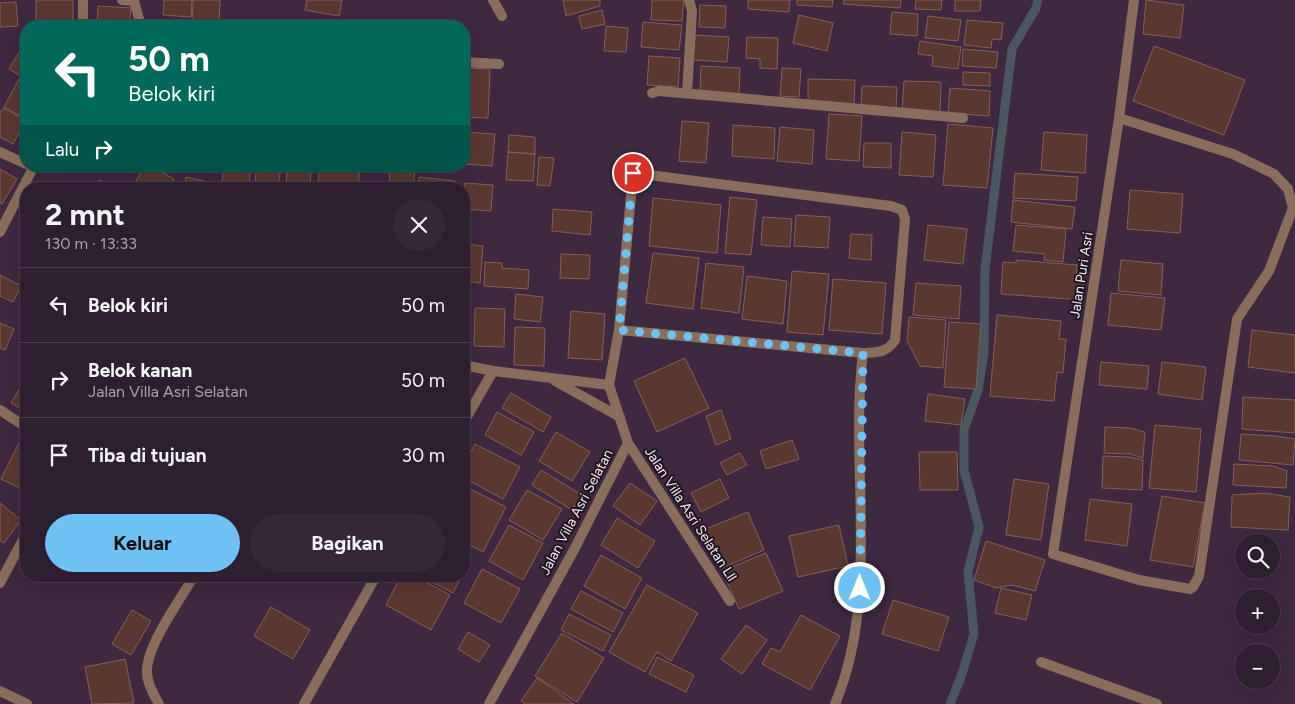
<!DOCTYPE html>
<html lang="id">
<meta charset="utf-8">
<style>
body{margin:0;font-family:Figtree,sans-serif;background:#362738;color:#f1f3f6;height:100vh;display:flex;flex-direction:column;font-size:19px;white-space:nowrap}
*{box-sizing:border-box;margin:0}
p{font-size:16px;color:#a7a2ab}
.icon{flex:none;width:28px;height:28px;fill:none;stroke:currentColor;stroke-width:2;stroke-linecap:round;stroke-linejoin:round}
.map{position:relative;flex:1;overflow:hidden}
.drawer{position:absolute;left:20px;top:182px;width:450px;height:400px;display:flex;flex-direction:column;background:#2e1f30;border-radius:20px;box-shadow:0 5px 20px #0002,0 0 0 1px #493d4c}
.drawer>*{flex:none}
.top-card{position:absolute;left:20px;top:20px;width:450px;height:152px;border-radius:20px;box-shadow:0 5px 20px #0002,0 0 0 1px #493d4c;background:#00695c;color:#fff;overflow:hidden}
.buttons{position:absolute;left:1235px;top:534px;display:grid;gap:10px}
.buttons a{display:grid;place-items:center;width:45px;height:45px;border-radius:50%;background:#2e1f30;box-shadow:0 5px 20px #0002,0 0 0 1px #493d4c;font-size:25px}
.pin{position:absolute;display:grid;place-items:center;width:42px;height:42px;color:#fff;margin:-21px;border:2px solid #fff;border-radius:50%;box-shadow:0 1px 5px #0007}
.me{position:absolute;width:55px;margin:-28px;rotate:0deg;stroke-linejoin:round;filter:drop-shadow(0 0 4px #0008)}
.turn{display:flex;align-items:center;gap:18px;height:105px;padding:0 25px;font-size:22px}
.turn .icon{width:65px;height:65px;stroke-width:2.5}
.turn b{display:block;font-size:35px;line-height:42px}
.then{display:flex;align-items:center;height:48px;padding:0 25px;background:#0003;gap:10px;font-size:19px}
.round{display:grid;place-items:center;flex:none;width:52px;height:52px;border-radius:26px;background:#362738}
.summary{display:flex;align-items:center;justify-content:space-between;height:85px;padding:0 25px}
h1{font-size:30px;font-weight:700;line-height:38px}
.action{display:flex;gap:10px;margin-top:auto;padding:10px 25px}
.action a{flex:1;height:58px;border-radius:30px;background:#6ec2f3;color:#111;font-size:20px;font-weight:700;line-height:58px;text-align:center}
.action a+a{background:#362738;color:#f1f3f6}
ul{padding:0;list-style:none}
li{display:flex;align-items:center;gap:15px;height:75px;padding:0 25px;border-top:1px solid #493d4c}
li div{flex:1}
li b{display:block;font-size:19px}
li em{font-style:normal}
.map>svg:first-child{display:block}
</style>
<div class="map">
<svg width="1295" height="704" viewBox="0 0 1295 704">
<rect width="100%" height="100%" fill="#3e2940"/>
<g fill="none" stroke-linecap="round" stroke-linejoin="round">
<!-- stream -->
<path stroke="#4a5761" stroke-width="9" d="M950 704 961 677 974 634 968 571 979 527 964 470V430L978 390 984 352 985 269 1012 49 1036 8 1038 0"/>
</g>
<!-- building -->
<path fill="#593830" stroke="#846057" d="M36 0H73V26H36Z
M164 0H192L191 17 163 15Z
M193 0H220L219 23 192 22Z
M307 0H342L339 16 305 10Z
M563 0H600V6L566 16Z
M652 0H684L682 21 651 20Z
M748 0H790L789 12 748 9Z
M797 0H833L832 7 797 5Z
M844 0H901L900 8 843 4Z
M916 0H942L941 10 915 9Z
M955 0H981L980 11H955Z
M1146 0 1184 5 1180 38 1143 34Z
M16 2 18 26 0 27V3Z
M700 5 726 6 725 28 699 27Z
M98 6 131 8 129 26H97Z
M602 10 605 24 582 29 579 16Z
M892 12 918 14 917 36 890 34Z
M799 15 833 23 827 51 793 43Z
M928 16 961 20 958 41 925 38Z
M967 20 1003 23 1001 40 992 39 991 48 964 45Z
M643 22 682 25 679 50 641 47Z
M606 26 628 28 626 52 604 51Z
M695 35 729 37 727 62 693 60Z
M747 37 778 38 777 69 760 68V59L746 58Z
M920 41 961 47 958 69 932 66 933 56 918 54Z
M1154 46 1245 80 1224 135 1133 101Z
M963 49 998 52 996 68 962 66Z
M19 52 26 56V79L9 69Z
M649 56 680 58 678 87 647 85Z
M701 66 740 68 739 94 700 92Z
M464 68 490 69 488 118 464 117Z
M782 68 801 69 799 97 780 96Z
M963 72 990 73V86L963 85Z
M19 79 26 83V119L4 107Z
M808 79 855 80 854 104 808 102Z
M904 81 941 82 940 112 902 110Z
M862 86 897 87 896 108 861 106Z
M950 88 990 91 989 116 948 113Z
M3 108 26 120 13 144 0 137V113Z
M829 114 862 116 859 161 826 159Z
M682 121 709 123 706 163 679 161Z
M948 124 993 128 987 188 943 185Z
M733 125 775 128 774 159 732 156Z
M780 127 814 130 812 164 777 161Z
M464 132 495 134 492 166 464 164Z
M902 132 936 135 933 177 899 175Z
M1044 132 1087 135 1085 173 1041 170Z
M509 135 535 137V154L508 152Z
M864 143H891V168L863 167Z
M508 152 535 154 533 181 506 180Z
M539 157 554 158 550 186 537 185Z
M144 166H151L174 179 169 189H132Z
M224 166H251L249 185 222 182Z
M257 166H281L278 189H254Z
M287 166 311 168 310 189H286Z
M320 166H360L358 187 318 183Z
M391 166 415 168 413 189H388Z
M0 169 17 179 2 204 0 203Z
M1015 173 1078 177 1076 201 1013 198Z
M186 177 234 188V189H183Z
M419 177 455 181V189H418Z
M99 180 116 189H95Z
M55 181 68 189H50Z
M465 183 493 185 491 211 464 209Z
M1130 190 1183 194 1180 233 1127 229Z
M730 197 757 200 751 255 725 253Z
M653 198 721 205 717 253 649 246Z
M1013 200 1075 207 1072 229 1011 222Z
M553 209 592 212 590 235 552 231Z
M796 215 830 217 828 248 794 246Z
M763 217 792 219 790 247 761 245Z
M928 225 967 229 963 264 924 260Z
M1016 225 1066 229 1063 262 1044 260 1045 254 1013 251Z
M851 234 872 235 871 260 849 258Z
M464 244 483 246 480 283 464 281Z
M653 253 699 258 693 309 646 303Z
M561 254 590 255 589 279 560 278Z
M1016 260 1077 265 1076 277H1083L1082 300 1001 294 1003 262 1016 263Z
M1121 260 1163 264 1161 295 1118 291Z
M485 262 502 263V268L529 270 528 289 484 286Z
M706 263 744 267 739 313 701 308Z
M792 271 829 274 823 335 787 332Z
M0 275 21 286 13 302 0 296Z
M747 276 787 281 783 324 742 319Z
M833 279 886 283 882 334 829 330Z
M916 283 961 286 959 319 913 315Z
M1111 293 1165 298 1161 330 1108 325Z
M464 294H467L464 343Z
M516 294 543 297 540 322 514 319Z
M475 308 505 309 504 347 474 346Z
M571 311 605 314 602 360 568 358Z
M997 315 1061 321 1059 339H1066L1063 373 1057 372 1054 401 990 396Z
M909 317 946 320 943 368 920 366 907 341Z
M949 322 981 324 976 389 944 387Z
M0 323 14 329 5 350 0 348Z
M515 327 545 328 544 366 514 365Z
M1252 330 1295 335V373L1248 367Z
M685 358 709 408 657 432 634 381Z
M1101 362 1149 366 1147 389 1099 385Z
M1162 362 1206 367 1202 400 1158 394Z
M26 378V412L11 403Z
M511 393 551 417 543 432 502 408Z
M928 394 965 399 961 425 925 421Z
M1243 397 1295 400V433L1242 429Z
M721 410 731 439 716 445 706 416Z
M497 412 534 432 521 455 485 435Z
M1155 425 1201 429 1196 492 1149 488Z
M1105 427 1130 428 1145 432 1143 458 1130 454 1104 453Z
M556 432 590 452 572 481 539 461Z
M1241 434 1276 436 1295 439 1293 465 1239 460Z
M792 440 799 459 766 469 760 451Z
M19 443 26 447V491L1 479Z
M475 444 520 467 503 499 464 478V465Z
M919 452H957L958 490H920Z
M740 453 747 465 727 475 720 463Z
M1103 456 1129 457 1143 460 1142 490 1102 488Z
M1234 464 1273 466 1287 471 1286 488 1233 485Z
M541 470 582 495 572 510 532 485Z
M720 479 729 498 701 512 691 493Z
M1014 479 1049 484 1041 540 1006 535Z
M630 483 657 501 640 525 613 506Z
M464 486 506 507 483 552 464 542Z
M527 490 562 509 543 540 509 520Z
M1265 493 1290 497 1288 530 1231 527 1232 495Z
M1162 496 1205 503 1193 567 1150 560Z
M1090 499 1132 504 1127 546 1085 540Z
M0 503 21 520 4 543 0 541Z
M748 512 764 550 720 569 703 530Z
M617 518 655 541 638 568 601 545Z
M509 525 543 543 523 580 489 561Z
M839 525 848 566 798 577 789 536Z
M986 541 1045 560 1035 591 1012 585 996 588 974 580Z
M766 553 783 591 739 609 722 571Z
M601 555 642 578 625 609 584 586Z
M482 569 520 589 501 623 464 603Z
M401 576H415L450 595 431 630 386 605Z
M420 576H462L453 593Z
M647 585 698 613 671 661 657 652 645 672 609 652Z
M1001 588 1032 595 1026 620 995 613Z
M581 591 623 613 613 632 571 609Z
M893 600 949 617 938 651 882 634Z
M271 607 310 630 293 659 254 636Z
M132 610 151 621 131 655 112 644Z
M569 614 611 635 603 651 561 630Z
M801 615 840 636 810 690 762 664 771 648 780 652Z
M746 625 767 640 742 674 721 659Z
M468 632 490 645 479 662 458 649Z
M562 633 604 658 577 702 535 676Z
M657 657 694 675 686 692 649 674Z
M125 659 134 703 92 704 85 667Z
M537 678 574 704H526L521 701Z"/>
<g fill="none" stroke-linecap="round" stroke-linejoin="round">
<!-- minor -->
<path stroke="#896f5b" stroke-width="10" d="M122 0 134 1 141 26
M493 0 502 16
M83 26V0
M464 62 499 64
M652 93 659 91 963 118
M687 93 692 11 689 0
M1119 118 1233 154 1274 174 1288 189 1293 208 1269 271 1237 319 1199 576 1193 587 1190 589 1139 580 1053 554 1119 118 1134 0
M0 152 26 164
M0 232 34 166
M619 330 863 353C877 352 887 353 895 340L905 219 902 210 891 206 633 173 619 330 609 385 628 443 730 601
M464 365 493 371 609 385
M555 381 620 417
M0 410 26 427
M464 422 493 371
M0 583 26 534
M1041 662 1157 704
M0 691 27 704
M159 704C153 694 147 683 147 672 146 646 180 600 194 576
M304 704 376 576
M489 704 575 548 628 443
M835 704C881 596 849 466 863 353"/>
</g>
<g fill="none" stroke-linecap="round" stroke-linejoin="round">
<!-- route -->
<path stroke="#6ec2f3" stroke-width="9" stroke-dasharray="0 16.2" d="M633 173 619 330 863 353 860 588"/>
</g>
<g text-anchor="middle" stroke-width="4" stroke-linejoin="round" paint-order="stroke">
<!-- street labels -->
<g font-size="14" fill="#f5e7f5" stroke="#1f1620">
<text transform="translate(1081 275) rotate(-81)" y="5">Jalan Puri Asri</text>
<text transform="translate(576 512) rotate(-62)" y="5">Jalan Villa Asri Selatan</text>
<text transform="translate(691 514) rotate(57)" y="5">Jalan Villa Asri Selatan Lll</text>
</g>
</g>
</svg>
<div class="buttons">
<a><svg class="icon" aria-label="search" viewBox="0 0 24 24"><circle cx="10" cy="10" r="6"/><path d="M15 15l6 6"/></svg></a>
<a>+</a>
<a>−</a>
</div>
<div class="pin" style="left:633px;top:173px;background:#d93025"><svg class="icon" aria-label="arrive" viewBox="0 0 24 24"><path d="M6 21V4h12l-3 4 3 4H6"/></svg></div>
<svg class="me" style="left:860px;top:588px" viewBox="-20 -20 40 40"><circle r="17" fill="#6ec2f3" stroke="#fff" stroke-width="3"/><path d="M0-11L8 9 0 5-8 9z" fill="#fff"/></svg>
<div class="top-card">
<div class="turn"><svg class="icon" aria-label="left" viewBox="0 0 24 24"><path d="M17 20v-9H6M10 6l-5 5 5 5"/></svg><div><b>50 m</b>Belok kiri</div></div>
<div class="then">Lalu<svg class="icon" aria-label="right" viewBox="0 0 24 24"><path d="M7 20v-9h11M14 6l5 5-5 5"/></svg></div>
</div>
<section class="drawer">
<div class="summary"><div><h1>2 mnt</h1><p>130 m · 13:33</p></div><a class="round"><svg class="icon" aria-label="close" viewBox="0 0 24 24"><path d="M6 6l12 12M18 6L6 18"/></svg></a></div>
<ul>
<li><svg class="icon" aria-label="left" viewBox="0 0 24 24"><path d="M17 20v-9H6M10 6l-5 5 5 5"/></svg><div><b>Belok kiri</b></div><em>50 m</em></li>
<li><svg class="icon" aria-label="right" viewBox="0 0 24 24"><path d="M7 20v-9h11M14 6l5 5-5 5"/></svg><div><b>Belok kanan</b><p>Jalan Villa Asri Selatan</p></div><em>50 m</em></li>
<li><svg class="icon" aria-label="arrive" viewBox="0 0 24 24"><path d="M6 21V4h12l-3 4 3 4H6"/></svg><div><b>Tiba di tujuan</b></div><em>30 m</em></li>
</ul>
<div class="action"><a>Keluar</a><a>Bagikan</a></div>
</section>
</div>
